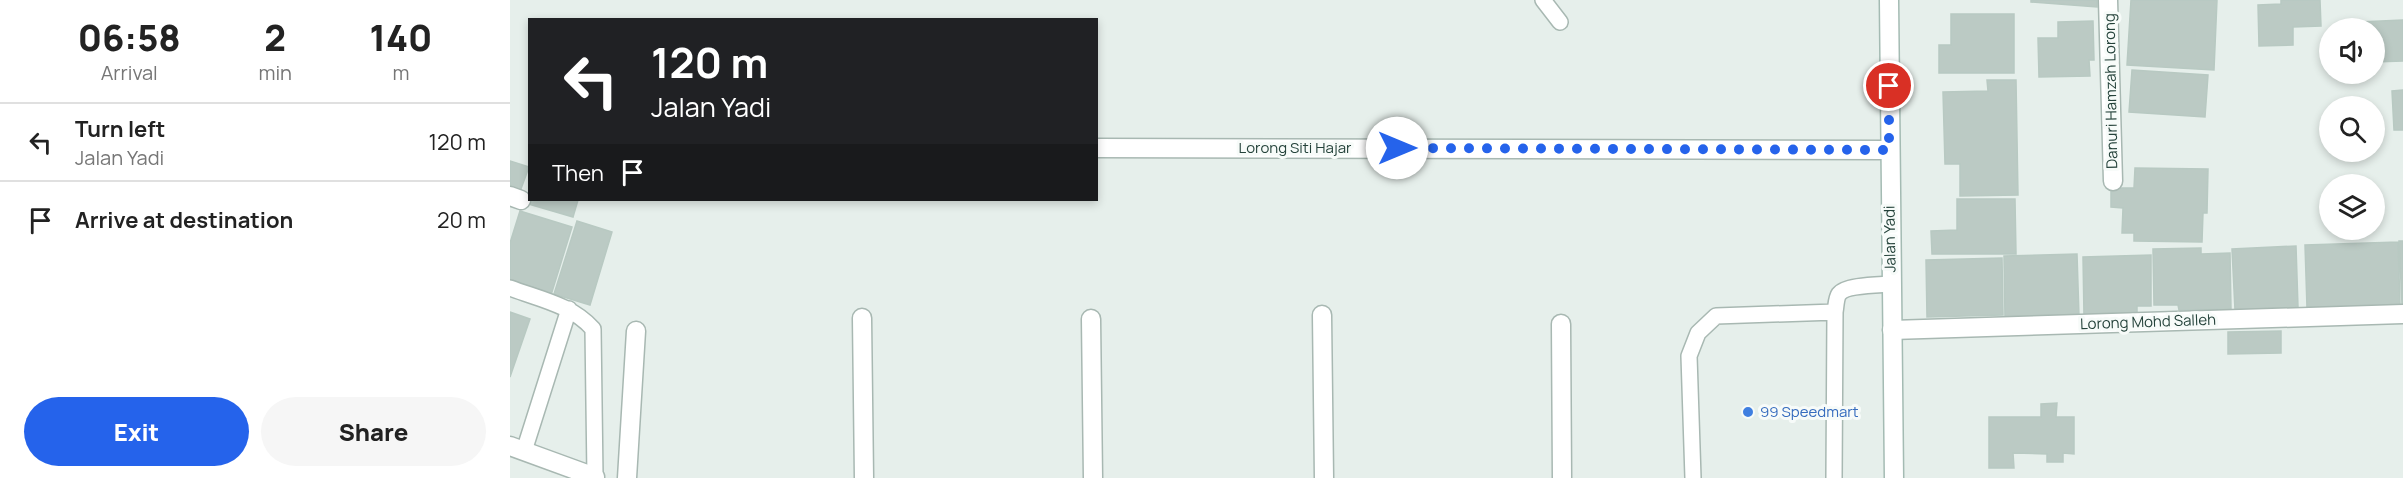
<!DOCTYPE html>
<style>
body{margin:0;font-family:Manrope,sans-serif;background:#f6f6f6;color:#222;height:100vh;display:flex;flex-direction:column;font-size:22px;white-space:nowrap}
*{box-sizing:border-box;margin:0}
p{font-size:20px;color:#767676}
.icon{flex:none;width:33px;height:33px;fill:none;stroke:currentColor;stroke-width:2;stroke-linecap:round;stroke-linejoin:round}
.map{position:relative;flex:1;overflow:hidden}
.sheet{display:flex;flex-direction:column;background:#fff;width:510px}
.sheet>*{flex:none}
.banner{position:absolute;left:18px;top:18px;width:570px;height:183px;border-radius:0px;box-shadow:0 3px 9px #0003;background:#202124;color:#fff;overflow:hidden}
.controls{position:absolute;left:1809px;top:18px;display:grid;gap:12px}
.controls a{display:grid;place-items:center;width:66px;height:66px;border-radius:50%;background:#fff;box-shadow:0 3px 9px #0003;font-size:30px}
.pin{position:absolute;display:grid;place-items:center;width:51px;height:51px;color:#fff;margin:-26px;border:3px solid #fff;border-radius:50%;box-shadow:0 2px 6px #0007}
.me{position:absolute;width:66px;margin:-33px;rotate:90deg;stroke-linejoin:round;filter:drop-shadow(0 0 4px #0008)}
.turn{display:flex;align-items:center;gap:21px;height:126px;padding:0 24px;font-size:27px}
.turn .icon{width:78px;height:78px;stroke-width:2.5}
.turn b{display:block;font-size:42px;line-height:51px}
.then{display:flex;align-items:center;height:57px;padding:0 24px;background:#0003;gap:12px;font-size:22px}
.eta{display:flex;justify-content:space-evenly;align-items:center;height:102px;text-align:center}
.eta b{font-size:36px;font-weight:800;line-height:42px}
.action{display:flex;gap:12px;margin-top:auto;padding:12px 24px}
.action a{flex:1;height:69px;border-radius:36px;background:#2563eb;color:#fff;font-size:24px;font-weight:800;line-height:69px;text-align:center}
.action a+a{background:#f6f6f6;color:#222}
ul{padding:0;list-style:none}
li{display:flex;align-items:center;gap:18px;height:78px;padding:0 24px;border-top:2px solid #e0e0e0}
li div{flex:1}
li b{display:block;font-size:22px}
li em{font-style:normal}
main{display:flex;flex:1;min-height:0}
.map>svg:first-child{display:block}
</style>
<main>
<section class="sheet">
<div class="eta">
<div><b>06:58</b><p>Arrival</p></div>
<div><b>2</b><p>min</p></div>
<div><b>140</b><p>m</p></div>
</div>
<ul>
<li><svg class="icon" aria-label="left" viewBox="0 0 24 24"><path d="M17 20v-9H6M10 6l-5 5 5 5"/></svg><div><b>Turn left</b><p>Jalan Yadi</p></div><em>120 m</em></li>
<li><svg class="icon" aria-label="arrive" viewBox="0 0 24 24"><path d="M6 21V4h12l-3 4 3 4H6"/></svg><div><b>Arrive at destination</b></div><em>20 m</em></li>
</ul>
<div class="action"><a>Exit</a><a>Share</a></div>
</section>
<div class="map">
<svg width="1893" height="478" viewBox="0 0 1893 478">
<rect width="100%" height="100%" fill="#e6efeb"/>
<!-- building -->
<path fill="#bbcac4" stroke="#b8c9c2" stroke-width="1.5" d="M1521 0H1587V7L1521 2Z
M1621 0H1707L1704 70 1617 65Z
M1771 0H1810L1811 26 1783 27V45L1749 46 1748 5 1771 4Z
M1441 14H1504V73H1429V45H1441Z
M1893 20V61L1864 62V28H1849V22Z
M1583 21 1584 60H1579L1580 76 1529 77 1528 38H1548V22Z
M1622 70 1698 75 1695 117 1619 112Z
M1477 80H1506L1508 195 1450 196V164H1435L1433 92 1478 91Z
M1893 90V130H1884L1882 91Z
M0 161 19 167 8 197 0 194Z
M1625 168 1698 169 1697 213H1693L1692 242 1624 241V233H1612L1613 208 1601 207V188H1624Z
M20 188V200H68L63 217 15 203Z
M1447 199H1505L1506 254H1422L1421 231 1447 230Z
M10 211 62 227 41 295 0 283V243Z
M67 221 102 232 80 305 44 294Z
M1889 241H1893V304H1892Z
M1888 242 1890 305 1797 308 1795 245Z
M1786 246 1788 307 1725 310 1722 249Z
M1691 248V254L1720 253 1721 309 1669 310 1668 305H1644L1643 249Z
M1567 254 1569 316 1495 318 1494 256Z
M1641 255V306H1627V315L1574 316 1573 257Z
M1492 258 1493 315 1417 317 1416 260Z
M0 312 20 319 0 377Z
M1771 331V353L1718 354V332Z
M1547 403 1546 417H1564V454L1553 453V462H1537V454L1503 453 1504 468H1479V417H1531V404Z"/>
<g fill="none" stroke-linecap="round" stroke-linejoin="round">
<defs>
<path id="lane" d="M1033 0 1050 22
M0 288C29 299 62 305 83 329L85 477
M1325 312C1326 307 1326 298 1329 294 1335 285 1370 285 1381 284
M14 451 59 309
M1183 478 1179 356 1188 333 1206 316 1325 312 1324 478"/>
<path id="street" d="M1598 0 1603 181
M586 148 1379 150
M0 196 11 200
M812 315 814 478
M352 318 354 478
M581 319 583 478
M1051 324 1052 478
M1382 330 1893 314
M0 446 85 477
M117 478 126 331"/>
<path id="secondary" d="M1379 0 1384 478"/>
</defs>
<!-- lane casing -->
<use href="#lane" stroke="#a8b8b2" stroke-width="18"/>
<!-- street casing -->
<use href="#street" stroke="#a8b8b2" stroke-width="21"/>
<!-- secondary casing -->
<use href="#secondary" stroke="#a4bbb3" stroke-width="21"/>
<!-- lane -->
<use href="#lane" stroke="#fff" stroke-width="15"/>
<!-- street -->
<use href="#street" stroke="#fff" stroke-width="18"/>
<!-- secondary -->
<use href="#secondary" stroke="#fff" stroke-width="18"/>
</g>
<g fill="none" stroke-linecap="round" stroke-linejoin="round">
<!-- route -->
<path stroke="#2563eb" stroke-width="10" stroke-dasharray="0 18" d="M887 148 1379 150V86"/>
</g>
<!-- markers -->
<circle fill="#3f7fe0" stroke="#f7fbf9" stroke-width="2" cx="1238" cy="412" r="6"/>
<g text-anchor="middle" stroke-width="6" stroke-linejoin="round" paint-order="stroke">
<!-- street labels -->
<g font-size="15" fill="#24423a" stroke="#f7fbf9">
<text transform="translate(1601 91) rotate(-91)" y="5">Danuri Hamzah Lorong</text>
<text x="785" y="153">Lorong Siti Hajar</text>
<text transform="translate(1380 239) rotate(-91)" y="5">Jalan Yadi</text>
<text transform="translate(1638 322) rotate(-2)" y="5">Lorong Mohd Salleh</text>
</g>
<!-- shop labels -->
<g font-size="15" fill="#366cbe" stroke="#f7fbf9" text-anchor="start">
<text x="1250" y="417">99 Speedmart</text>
</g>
</g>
</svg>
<div class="controls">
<a><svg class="icon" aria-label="sound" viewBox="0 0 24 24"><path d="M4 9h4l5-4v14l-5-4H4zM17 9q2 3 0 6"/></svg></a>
<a><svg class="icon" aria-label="search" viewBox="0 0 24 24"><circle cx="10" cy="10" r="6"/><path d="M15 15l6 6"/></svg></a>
<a><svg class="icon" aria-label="layers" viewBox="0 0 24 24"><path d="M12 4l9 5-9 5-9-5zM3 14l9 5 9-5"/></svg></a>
</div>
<div class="pin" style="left:1379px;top:86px;background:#d93025"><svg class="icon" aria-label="arrive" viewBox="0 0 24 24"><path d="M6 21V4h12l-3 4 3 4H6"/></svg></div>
<svg class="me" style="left:887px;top:148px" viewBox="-20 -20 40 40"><circle r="19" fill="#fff"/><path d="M0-13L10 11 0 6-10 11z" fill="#2563eb"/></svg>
<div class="banner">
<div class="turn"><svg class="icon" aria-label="left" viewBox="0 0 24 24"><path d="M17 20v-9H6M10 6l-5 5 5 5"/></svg><div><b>120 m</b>Jalan Yadi</div></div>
<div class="then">Then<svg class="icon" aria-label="arrive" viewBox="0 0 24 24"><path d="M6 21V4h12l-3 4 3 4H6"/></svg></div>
</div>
</div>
</main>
